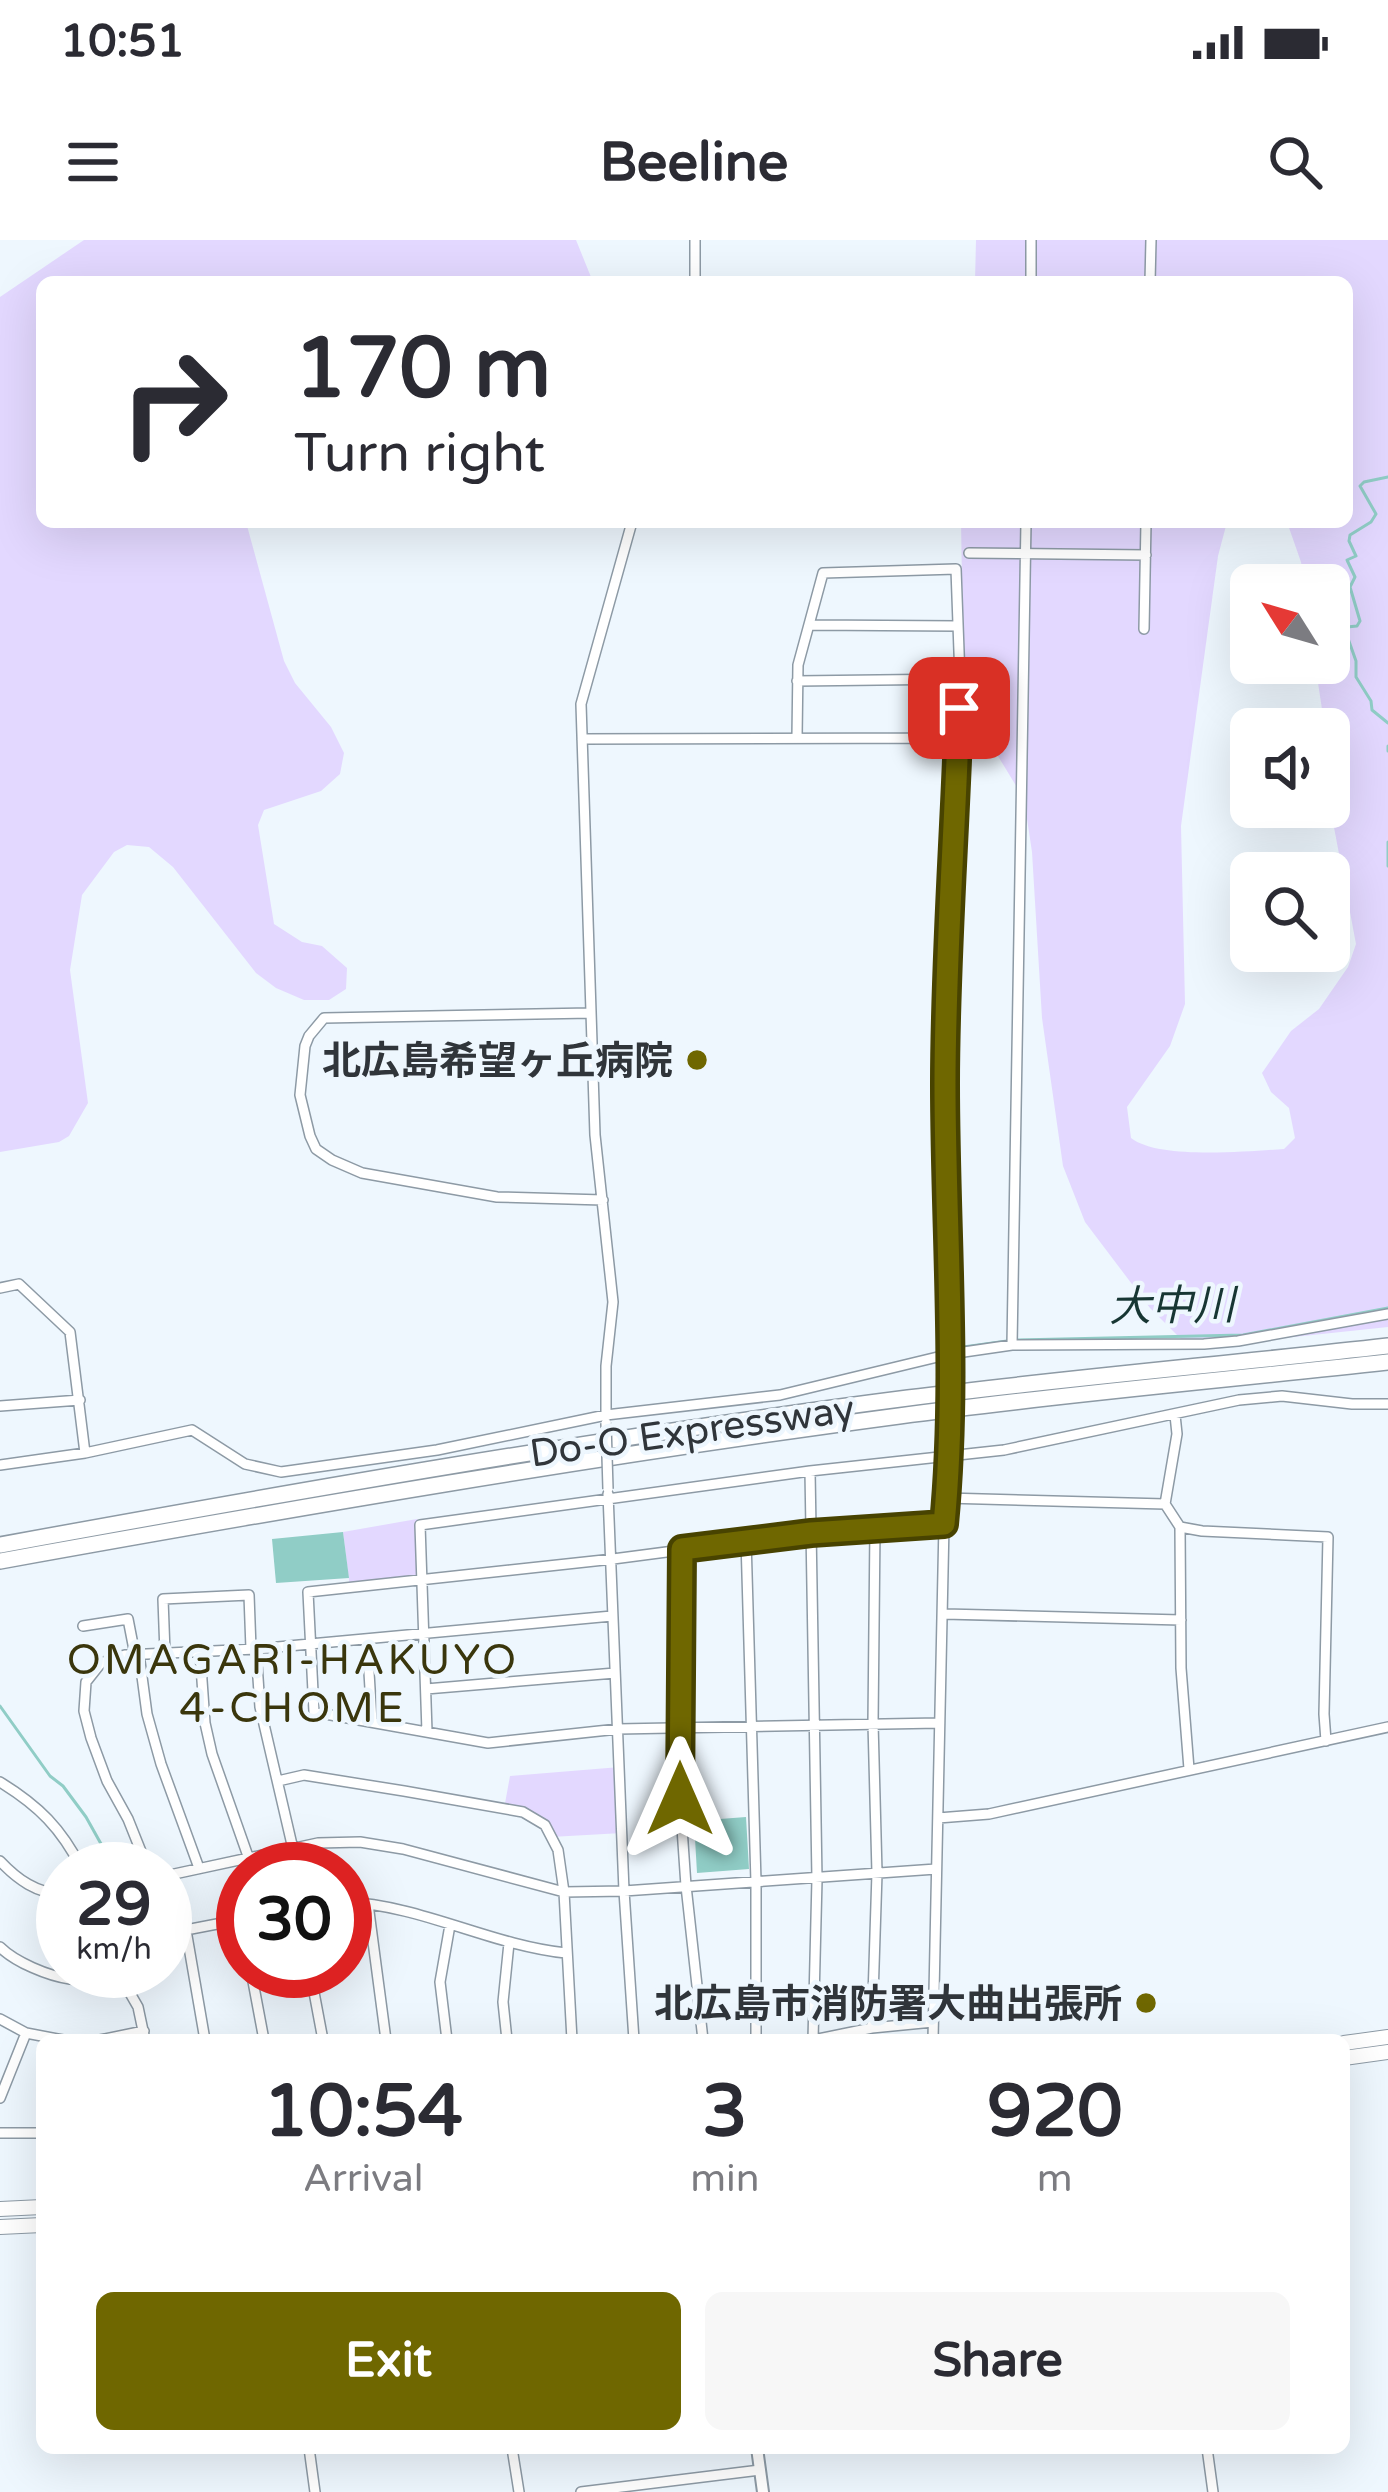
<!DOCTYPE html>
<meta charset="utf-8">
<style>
body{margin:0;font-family:"Varela Round","Noto Sans JP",sans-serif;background:#f7f7f7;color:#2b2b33;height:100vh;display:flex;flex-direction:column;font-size:45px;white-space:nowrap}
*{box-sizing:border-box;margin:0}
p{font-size:39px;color:#7c7c81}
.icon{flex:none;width:66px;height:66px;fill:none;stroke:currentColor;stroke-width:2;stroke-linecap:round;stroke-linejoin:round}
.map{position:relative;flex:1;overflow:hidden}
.details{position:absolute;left:36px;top:1794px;width:1314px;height:420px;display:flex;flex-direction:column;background:#fff;border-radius:18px;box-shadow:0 12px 48px #0002}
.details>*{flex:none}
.top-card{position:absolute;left:36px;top:36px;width:1317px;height:252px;border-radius:18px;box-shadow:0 12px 48px #0002;background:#fff;color:#2b2b33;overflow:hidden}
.needle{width:78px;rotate:307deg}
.controls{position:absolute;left:1230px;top:324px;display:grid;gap:24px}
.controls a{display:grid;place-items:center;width:120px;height:120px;border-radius:18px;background:#fff;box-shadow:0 12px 48px #0002;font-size:60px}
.speed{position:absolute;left:36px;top:1602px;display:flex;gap:24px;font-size:60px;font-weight:700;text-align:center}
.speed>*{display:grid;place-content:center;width:156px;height:156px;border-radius:50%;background:#fff;box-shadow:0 12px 48px #0002;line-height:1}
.speed small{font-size:30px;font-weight:400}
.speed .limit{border:18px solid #d22;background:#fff;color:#111}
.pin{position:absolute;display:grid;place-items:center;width:102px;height:102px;color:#fff;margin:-51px;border-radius:24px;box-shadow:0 6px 18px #0006}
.me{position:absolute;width:132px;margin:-66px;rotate:0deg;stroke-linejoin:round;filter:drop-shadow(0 0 9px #0008)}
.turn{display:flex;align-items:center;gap:42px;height:252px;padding:0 60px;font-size:54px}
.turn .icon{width:156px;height:156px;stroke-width:2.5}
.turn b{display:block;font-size:84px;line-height:102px}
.eta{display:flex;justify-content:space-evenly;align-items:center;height:204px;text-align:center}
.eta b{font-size:72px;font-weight:700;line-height:84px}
.primary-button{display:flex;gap:24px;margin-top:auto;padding:24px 60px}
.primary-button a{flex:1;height:138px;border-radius:18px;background:#6f6700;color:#fff;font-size:48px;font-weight:700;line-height:138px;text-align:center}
.primary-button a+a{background:#f7f7f7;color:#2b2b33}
.status{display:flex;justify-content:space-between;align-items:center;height:84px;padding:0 60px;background:#fff;direction:ltr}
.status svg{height:33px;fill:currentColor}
header{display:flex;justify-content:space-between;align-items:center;height:156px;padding:0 60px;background:#fff;font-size:54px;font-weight:700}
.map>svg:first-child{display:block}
</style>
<div class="status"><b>10:51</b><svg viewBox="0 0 49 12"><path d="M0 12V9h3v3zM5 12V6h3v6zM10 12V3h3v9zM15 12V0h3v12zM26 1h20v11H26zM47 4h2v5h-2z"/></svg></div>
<header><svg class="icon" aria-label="menu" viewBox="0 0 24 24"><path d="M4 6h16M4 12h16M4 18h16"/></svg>Beeline<svg class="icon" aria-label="search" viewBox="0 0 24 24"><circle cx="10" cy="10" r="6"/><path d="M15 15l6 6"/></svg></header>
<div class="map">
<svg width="1388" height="2252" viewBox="0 0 1388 2252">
<rect width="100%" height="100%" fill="#eef7fe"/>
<!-- green -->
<path fill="#e3d8ff" d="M84 0H576L593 42H42V282H246L284 421 295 443 331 487 344 513 340 534 321 551 264 570 258 585 274 684 302 702 322 706 347 728 346 749 329 760H304L276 748 256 733 173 627 149 607 127 605 114 612 82 655 70 730 88 863 69 896 59 902 0 912V57Z
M976 0H1388V1087L1227 1104 1184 1102 1150 1068 1085 982 1063 926 1042 778 1032 612 1024 559 964 460 961 282H1227L1218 316 1181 586 1185 764 1170 806 1127 867 1131 898C1159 920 1248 911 1284 909L1295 898 1289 868 1271 852 1262 833 1291 791 1319 769 1348 727 1356 704 1333 582 1338 553 1329 509V489H1325L1315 423H1329V345H1305L1301 322 1287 282H1347V42H975Z
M417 1279 420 1285 421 1340 350 1348 343 1292Z
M620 1527 622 1593 551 1597 545 1585 504 1569 510 1536Z"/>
<!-- water -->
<path fill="#90cdc6" d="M343 1292 349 1338 276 1343 272 1299Z
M746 1577 749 1629 697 1633 694 1581Z"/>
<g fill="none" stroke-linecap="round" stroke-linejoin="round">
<!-- stream -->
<path stroke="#90cdc6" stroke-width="3" d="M1388 237 1364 242 1360 246 1376 274 1371 282 1350 295 1349 301 1356 316 1347 320 1355 337 1350 347 1360 381 1357 386 1347 387 1345 390 1356 421V437L1371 461 1372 470 1388 483
M1388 506V511
M1388 602V626
M1017 1100 1243 1095 1388 1068
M956 1108 1007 1101
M0 1466 50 1536 63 1546 86 1577 105 1611"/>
<defs>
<path id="minor" d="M695 0V42
M1031 42V0
M1150 42 1151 0
M969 313 1146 315
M809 385 958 386
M1144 389 1146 282
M797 441 960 439
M797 497 798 425 823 333 956 329 960 439 958 498
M582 499 958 498 945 844 950 1117
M591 773 324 778 309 796 305 806 300 855 310 896 316 909 332 920 362 933 497 957 603 960
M0 1048 19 1044 70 1092 85 1213
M1012 1105 1026 282
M0 1166 80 1160
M1175 1175 1177 1194 1165 1264 1180 1287 1181 1428 1189 1529
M606 1177V1126L613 1062 595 895 581 464 632 282
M0 1225 85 1213 192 1190 245 1224 281 1232 437 1210 606 1175 780 1155 950 1114 1012 1105 1204 1104 1238 1101 1388 1074
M810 1231 817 1639 813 1800 872 1788 933 1782
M608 1254 624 1651 634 1800
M946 1258 1165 1264
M1180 1287 1202 1291 1328 1297 1324 1474 1326 1501
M746 1300 756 1642V1800
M682 1309 680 1559 686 1646 703 1800
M944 1374 1181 1380
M83 1386 128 1379 135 1415
M367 1399 372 1482
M256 1409 260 1467 293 1609 295 1629
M200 1412 205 1483 212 1514 249 1619
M165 1413 163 1359 249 1355 251 1409
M139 1414 147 1474 161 1524 199 1628
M426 1449 615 1433
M939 1483 618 1489 488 1503 314 1472 308 1352 613 1319 811 1293 944 1284
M427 1492 420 1285 810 1231 1004 1210 1239 1160 1282 1156 1352 1164H1388
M278 1541 304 1535 404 1551 523 1572 545 1585 558 1610 564 1652 572 1800
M0 1542C39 1566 61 1588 82 1629
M938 1578 989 1574 1388 1487
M0 1621C17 1639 37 1654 63 1654
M148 1629 128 1579 107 1541 91 1498 84 1471 86 1442 101 1423 125 1415 256 1409 612 1376
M165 1636 318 1603 360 1602 403 1609 564 1652 624 1651 936 1629
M345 1662C421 1665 490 1705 566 1713
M368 1664 386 1800
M186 1690 205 1800
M165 1694 243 1679
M0 1707C15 1722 48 1736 70 1739 85 1741 104 1736 119 1735
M251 1731 264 1800
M310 1731 323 1800
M119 1734 138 1767 145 1800
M0 1779 26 1793 63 1800
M872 1788 877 1633 873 1483 875 1288
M100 1800 144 1791
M447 1800 440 1742 450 1685
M507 1800 503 1762 509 1703
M933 1800 944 1284 950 1212
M0 1858 26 1793
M0 1893H42
M309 2208 315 2252
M512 2208 519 2252
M1207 2208 1213 2252
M581 2252 760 2230"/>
<path id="tertiary" d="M757 2208 763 2252"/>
<path id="trunk" d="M1344 1803 1388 1797
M1344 1818 1388 1812
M0 1969 42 1967
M0 1987 42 1985"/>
<path id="motorway" d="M0 1305C301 1250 604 1197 908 1158 1068 1138 1228 1124 1388 1106
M0 1321C299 1267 598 1216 899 1176 1062 1154 1225 1140 1388 1122"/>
</defs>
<!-- minor casing -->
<use href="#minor" stroke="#8d9aa5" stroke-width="12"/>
<!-- tertiary casing -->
<use href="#tertiary" stroke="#8d9aa5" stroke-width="14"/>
<!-- trunk casing -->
<use href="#trunk" stroke="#8d9aa5" stroke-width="16"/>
<!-- motorway casing -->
<use href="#motorway" stroke="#8d9aa5" stroke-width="18"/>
<!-- minor -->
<use href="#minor" stroke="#fff" stroke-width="9"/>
<!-- tertiary -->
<use href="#tertiary" stroke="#fff" stroke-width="10"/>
<!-- trunk -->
<use href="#trunk" stroke="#fff" stroke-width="14"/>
<!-- motorway -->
<use href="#motorway" stroke="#fff" stroke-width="15"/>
<defs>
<path id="minor-bridge" d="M606 1183 608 1249
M950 1211 951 1123"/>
</defs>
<!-- minor-bridge casing -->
<use href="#minor-bridge" stroke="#8d9aa5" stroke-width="12" stroke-linecap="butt"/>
<!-- minor-bridge -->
<use href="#minor-bridge" stroke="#fff" stroke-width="9"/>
</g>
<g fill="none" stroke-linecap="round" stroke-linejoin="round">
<defs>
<path id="route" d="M680 1559 682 1309 811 1293 944 1284C958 1138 945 991 945 844 945 719 955 594 959 468"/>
</defs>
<!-- route casing -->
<use href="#route" stroke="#484300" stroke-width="30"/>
<!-- route -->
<use href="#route" stroke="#6f6700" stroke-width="21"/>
</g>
<!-- markers -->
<g fill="#6f6700" stroke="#eef7fe" stroke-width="4.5">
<circle cx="697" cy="820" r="12"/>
<circle cx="1146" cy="1763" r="12"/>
</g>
<g text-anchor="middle" stroke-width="9" stroke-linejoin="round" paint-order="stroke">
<!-- poi labels -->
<g font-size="39" font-weight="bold" fill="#30353a" stroke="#eef7fe" text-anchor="end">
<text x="673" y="834">北広島希望ヶ丘病院</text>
<text x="1122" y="1777">北広島市消防署大曲出張所</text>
</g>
<!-- street labels -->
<g font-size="39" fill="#30353a" stroke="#eef7fe">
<text transform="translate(692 1190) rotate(-8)" y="14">Do-O Expressway</text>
</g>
<!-- water labels -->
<g font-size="42" font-style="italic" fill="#173633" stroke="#eef7fe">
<text transform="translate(1172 1065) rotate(-1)" y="15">大中川</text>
</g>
<!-- neighbourhood labels -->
<g font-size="42" letter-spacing="3" fill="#3a360c" stroke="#eef7fe">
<text x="293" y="1434">OMAGARI-HAKUYO<tspan x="293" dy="48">4-CHOME</tspan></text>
</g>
</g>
</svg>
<div class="controls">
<a><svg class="needle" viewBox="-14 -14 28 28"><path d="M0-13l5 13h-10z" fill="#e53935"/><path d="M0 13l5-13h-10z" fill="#7c7c81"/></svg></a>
<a><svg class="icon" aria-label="sound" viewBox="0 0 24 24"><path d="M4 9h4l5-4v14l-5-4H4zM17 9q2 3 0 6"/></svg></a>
<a><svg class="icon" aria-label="search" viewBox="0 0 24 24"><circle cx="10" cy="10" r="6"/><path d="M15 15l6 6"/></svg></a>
</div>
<div class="speed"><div>29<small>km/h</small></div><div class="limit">30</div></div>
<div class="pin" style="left:959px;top:468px;background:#d93025"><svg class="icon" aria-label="arrive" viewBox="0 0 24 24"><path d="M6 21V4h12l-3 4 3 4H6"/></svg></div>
<svg class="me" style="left:680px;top:1559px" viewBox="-20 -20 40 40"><path d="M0-17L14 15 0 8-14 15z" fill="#6f6700" stroke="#fff" stroke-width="4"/></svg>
<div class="top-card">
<div class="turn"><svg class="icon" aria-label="right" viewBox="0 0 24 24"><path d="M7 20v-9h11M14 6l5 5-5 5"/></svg><div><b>170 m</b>Turn right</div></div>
</div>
<section class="details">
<div class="eta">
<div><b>10:54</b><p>Arrival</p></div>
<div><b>3</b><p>min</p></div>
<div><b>920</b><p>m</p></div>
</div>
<div class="primary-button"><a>Exit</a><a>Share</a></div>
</section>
</div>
